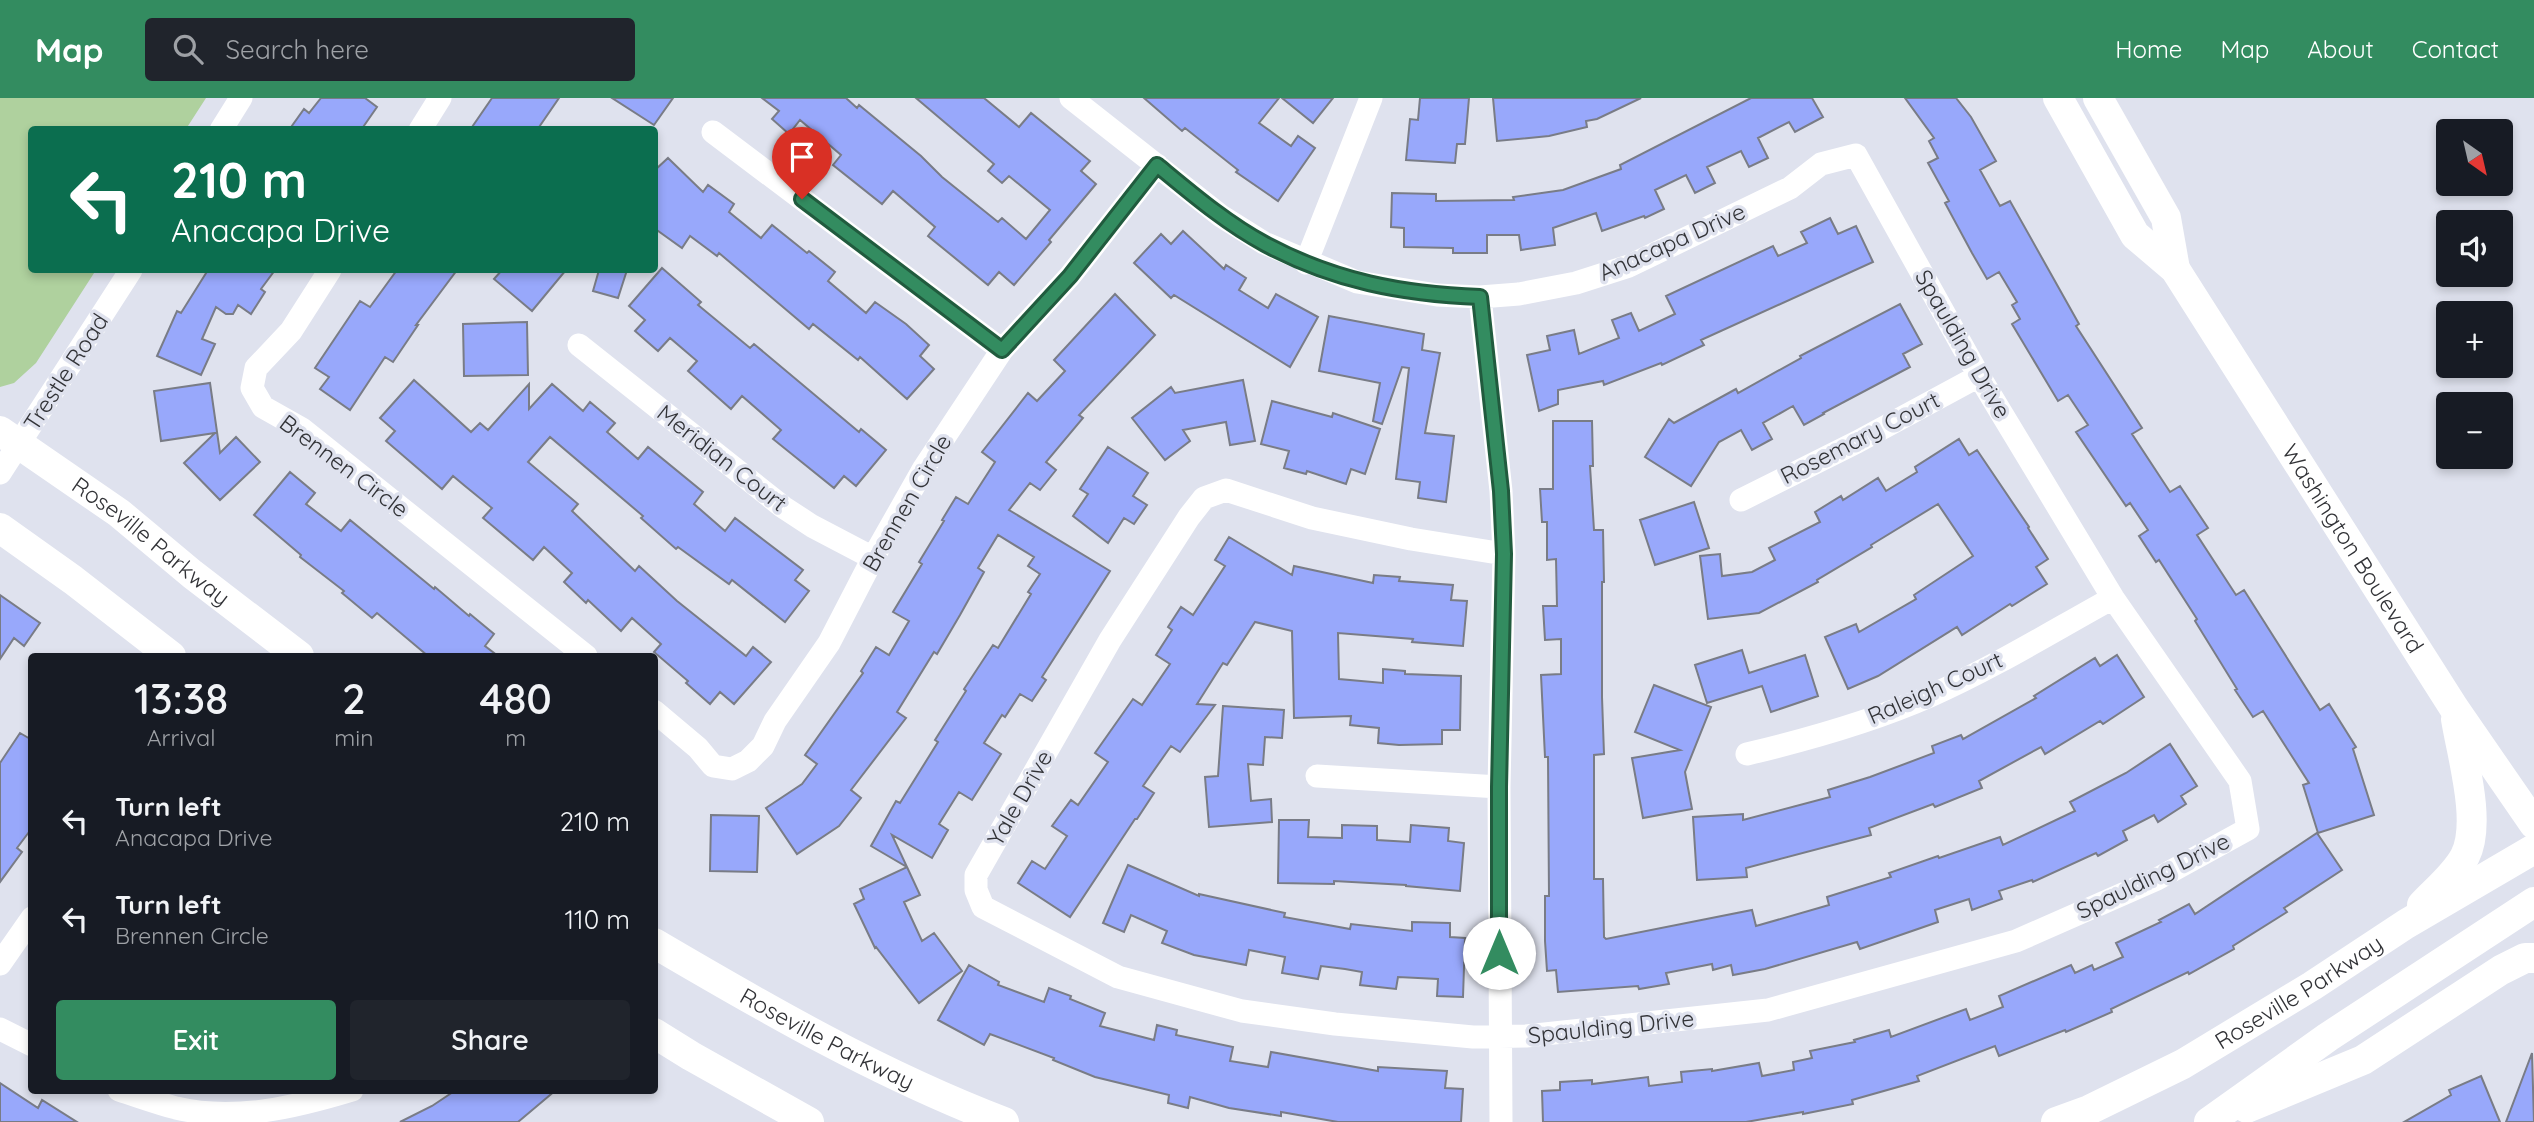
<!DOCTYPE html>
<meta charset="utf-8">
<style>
body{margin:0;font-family:Quicksand,sans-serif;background:#20242c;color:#f1f3f6;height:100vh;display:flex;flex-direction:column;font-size:26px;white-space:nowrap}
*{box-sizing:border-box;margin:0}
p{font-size:23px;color:#9ea1a6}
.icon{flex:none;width:38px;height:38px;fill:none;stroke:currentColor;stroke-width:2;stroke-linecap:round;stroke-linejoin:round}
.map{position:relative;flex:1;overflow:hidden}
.sheet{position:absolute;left:28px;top:555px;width:630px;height:441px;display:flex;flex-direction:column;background:#171b24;border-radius:7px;box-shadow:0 4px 10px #0003}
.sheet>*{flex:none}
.banner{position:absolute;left:28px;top:28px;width:630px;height:147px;border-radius:7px;box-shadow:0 4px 10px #0003;background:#0b6e4f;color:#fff;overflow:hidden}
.needle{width:46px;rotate:146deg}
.tools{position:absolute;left:2436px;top:21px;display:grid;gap:14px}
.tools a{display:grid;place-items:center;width:77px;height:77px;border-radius:7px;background:#171b24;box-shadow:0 4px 10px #0003;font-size:35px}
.pin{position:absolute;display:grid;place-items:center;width:60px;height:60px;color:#fff;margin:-72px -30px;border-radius:50% 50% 50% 0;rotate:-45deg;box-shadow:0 0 7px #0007}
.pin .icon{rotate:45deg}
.me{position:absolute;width:77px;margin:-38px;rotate:0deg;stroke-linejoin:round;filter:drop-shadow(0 0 5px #0008)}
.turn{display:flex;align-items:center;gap:24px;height:147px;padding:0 28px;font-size:32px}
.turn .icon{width:91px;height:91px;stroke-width:2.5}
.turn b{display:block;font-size:49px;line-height:60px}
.eta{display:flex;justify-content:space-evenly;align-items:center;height:119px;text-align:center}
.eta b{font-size:42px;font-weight:600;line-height:49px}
.primary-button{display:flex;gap:14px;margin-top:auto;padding:14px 28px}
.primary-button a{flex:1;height:80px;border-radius:7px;background:#338c60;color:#fff;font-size:28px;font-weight:600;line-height:80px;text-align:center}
.primary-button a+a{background:#20242c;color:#f1f3f6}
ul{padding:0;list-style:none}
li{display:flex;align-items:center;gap:21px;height:98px;padding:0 28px}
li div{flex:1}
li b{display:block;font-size:26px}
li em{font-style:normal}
header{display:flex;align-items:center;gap:42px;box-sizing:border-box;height:98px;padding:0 35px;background:#338c60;color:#fff}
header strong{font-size:33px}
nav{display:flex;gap:38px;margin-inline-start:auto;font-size:24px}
.search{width:490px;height:63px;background:#20242c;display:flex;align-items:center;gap:18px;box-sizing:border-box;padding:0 24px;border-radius:7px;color:#9ea1a6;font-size:26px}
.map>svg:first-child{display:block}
</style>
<header>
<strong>Map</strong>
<div class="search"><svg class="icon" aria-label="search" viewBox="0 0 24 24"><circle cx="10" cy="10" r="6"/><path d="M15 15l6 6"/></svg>Search here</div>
<nav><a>Home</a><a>Map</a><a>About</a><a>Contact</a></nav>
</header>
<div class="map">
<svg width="2534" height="1024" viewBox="0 0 2534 1024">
<rect width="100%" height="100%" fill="#dfe2ee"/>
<!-- green -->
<path fill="#afd19e" d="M0 0H206L186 31 32 32V172H96L36 265 14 285 0 289Z"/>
<!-- building -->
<path fill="#98a8fb" stroke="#797c86" stroke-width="2" d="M321 0H365L377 9 361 32H289L304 11 309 15Z
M492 0H559L537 32H470Z
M612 0H673L654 27Z
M762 0H846L857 10 859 7 921 58 942 79 998 124 1002 120 1026 141 1050 112 1009 78 1002 85 988 73 994 66 916 0H984L1019 29 1031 15 1090 63 1081 73 1096 86 1049 142 1051 144 1014 187 999 174 988 187 928 138 935 129 893 93 882 106 833 67 841 57 800 22 789 36 772 21 779 13Z
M1144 0H1279L1259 25 1291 48 1298 38 1315 50 1278 103 1236 74 1238 72 1185 30 1182 33Z
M1282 0H1333L1313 25Z
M1420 0H1469L1465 46H1457L1455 65 1406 62 1410 21 1418 22Z
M1493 0H1641L1597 21 1586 23 1587 29 1549 38 1497 43Z
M1751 0H1812L1823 19 1795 34 1789 24 1758 40 1768 60 1749 69 1741 53 1707 69 1715 85 1695 95 1686 77 1655 92 1664 111 1645 120 1644 118 1602 133 1596 115 1553 130 1555 147 1521 152 1519 137H1487V155H1453V150L1404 149V130L1391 129 1392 95 1436 96V103L1514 102 1513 99 1563 92 1621 71 1620 67Z
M1905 0H1956L1971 19 1996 63 1980 72 2000 108 2010 103 2079 226 2076 228 2142 330 2132 336 2170 394 2180 388 2208 430 2197 437 2236 497 2244 492 2320 612 2329 606 2356 649 2353 651 2374 717 2318 735 2303 687 2309 685 2263 613 2253 619 2235 592 2237 591 2195 523 2197 521 2159 462 2156 464 2139 438 2148 432 2130 405 2126 408 2076 334 2088 327 2068 297 2058 303 2012 226 2020 221 2012 207 2017 204 1999 174 1987 181 1972 155 1945 105 1949 103 1928 65 1938 60 1929 43 1934 40Z
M668 60 703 94 708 87 734 106 729 114 761 140 772 127 807 155 809 153 835 174 828 183 866 215 875 204 906 226 929 247 920 258 934 271 907 301 860 259 858 262 813 226 809 231 719 155 717 158 690 138 682 150 654 130V73Z
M1830 120 1838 136 1856 128 1873 164 1701 242 1704 247 1662 267 1661 265 1604 287 1603 283 1558 292V306L1539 313 1527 257 1550 252 1547 238 1574 232 1579 256 1619 240 1612 222 1631 215 1639 233 1675 216 1666 198 1773 148 1778 158 1807 145 1801 134Z
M1183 133 1224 171 1226 167 1246 180 1239 192 1268 210 1276 196 1318 219 1290 269 1174 197 1171 200 1134 165 1161 136 1171 146Z
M662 170 701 204 698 207 750 250 754 246 859 334 861 331 886 352 856 388 844 378 834 390 773 341 781 332 742 298 731 311 688 273 697 263 670 240 658 253 635 233 645 222 629 208Z
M208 172H275L261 191 265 194 251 216 238 207 233 216H226L216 209 202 241 215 246 201 277 157 258 177 213 181 215Z
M397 172H457L416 227H418L393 264 385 259 350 312 320 291 329 279 315 270 360 203 370 209Z
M502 172H566L532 213 494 181Z
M599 172H627L618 200 593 193Z
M1115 196 1155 237 1079 317 1083 320 1046 364 1056 372 1040 392 1030 385 1009 412 1110 473 1042 579 1046 582 1032 603 1020 596 1005 619 1002 617 984 645 1001 656 972 702 959 694 939 726 948 732 932 760 892 737 907 769 871 748 896 703 900 705 938 644 935 642 966 593 964 591 993 547 998 550 1031 496 1028 494 1040 476 1028 468 1034 459 998 437 978 470 984 474 960 517 937 556 934 554 897 614 906 620 851 692 861 700 839 728 797 756 766 710 802 686 817 666 805 657 863 575 861 573 876 549 889 557 909 523 893 514 922 466 919 464 944 423 942 422 956 399 968 406 995 364 982 354 1028 295 1037 303 1065 273 1054 262Z
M1900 206 1922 246 1903 256 1910 269 1823 315 1824 316 1804 327 1793 308 1763 325 1772 341 1752 352 1741 332 1719 344 1691 388 1645 359 1669 321 1674 325 1736 291 1738 295 1801 260 1800 258Z
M1329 218 1424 236 1422 252 1440 255 1425 335 1454 338 1446 404 1418 400 1420 384 1396 381 1409 270 1402 269 1382 326 1373 323 1380 285 1319 273Z
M527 224 528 277 464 278 463 226Z
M414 282 471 334 480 325 488 332 529 286V311L552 286 583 313 590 304 615 325 607 334 638 361 648 349 703 394 694 406 725 433 735 420 803 472 795 482 809 493 785 524 732 482 729 486 678 449 676 451 641 420 643 418 550 339 528 364 578 406 572 413 635 473 639 468 677 503 746 558 753 549 771 564 734 606 720 594 710 606 686 585 688 583 654 554 661 546 632 520 621 533 588 502 586 505 564 484 572 475 544 449 533 462 483 420 492 410 465 388 453 378 442 391 386 343 395 333 380 320Z
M1243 282 1255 343 1230 347 1226 324 1183 332 1190 343 1165 362 1132 320 1171 289 1175 295Z
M210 285 220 355 236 339 260 364 220 402 184 365 215 335 161 343 154 293Z
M1272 303 1332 319 1333 315 1380 331 1365 376 1351 371 1346 386 1307 373 1306 376 1284 370 1289 353 1261 346Z
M1553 323H1592L1593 368H1590L1594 432H1603L1604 484H1602V599L1604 656 1594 657V781H1603L1604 839 1606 841 1752 812 1756 828 1829 807 1827 799 1891 779 1889 775 1938 758 1939 760 2000 739 2003 747 2075 713 2070 704 2126 675 2170 646 2197 688 2181 698 2186 706 2158 724 2154 717 2123 733 2127 742 2098 758 2096 755 2033 784 2032 782 1999 793 2002 801 1972 812 1969 801 1935 812 1938 824 1860 851 1857 844 1765 871 1733 877 1731 867 1713 872 1712 866 1666 875 1669 886 1639 891 1638 888 1558 894 1556 872 1547 873 1545 843V798H1549L1548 659H1545L1541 577 1561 576V541L1545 542 1543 508H1557L1556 461 1547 462V424H1542L1540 391H1553Z
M1959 341 1969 357 1977 352 2029 429 2028 430 2048 461 2036 469 2047 486 2012 508 2010 506 1962 537 1957 529 1878 578 1848 591 1825 539 1856 526 1859 534 1916 501 1914 497 1973 458 1938 406 1871 447 1872 449 1817 482 1818 484 1759 515 1708 521 1700 458 1720 456 1722 478 1752 474 1775 462 1769 450 1820 424 1815 414 1841 398 1843 402 1878 380 1886 393 1917 374 1915 369Z
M1108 349 1148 375 1133 398 1147 407 1134 426 1124 420 1108 445 1073 418 1088 396 1080 391Z
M290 374 315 395 306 406 341 433 350 422 434 491 435 489 469 518 470 516 494 536 485 548 498 558H428L377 515 372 520 342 495 344 493 300 459 301 457 254 417Z
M1694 404 1709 450 1655 467 1640 422Z
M1229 439 1292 477 1294 468 1373 485 1374 477 1400 479 1399 483 1453 487 1451 502 1467 503 1463 548 1412 544 1413 541 1338 535 1339 581 1383 585V571L1405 573V576L1461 578 1460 632H1442V646L1399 647 1378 645 1379 630 1350 627 1351 618 1294 620 1292 533 1255 524 1227 567 1223 565 1197 606 1215 607 1180 654 1171 648 1143 688 1154 695 1137 721H1135L1070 819 1018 785 1032 763 1045 771 1067 738 1052 728 1071 702 1078 707 1108 664 1095 655 1133 601 1142 607 1170 566 1156 557 1172 532 1168 529 1181 509 1193 517 1225 468 1215 462Z
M0 497 40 525 24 548 14 540 0 561Z
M1742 552 1749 575 1805 557 1818 598 1771 614 1762 588 1707 605 1695 567Z
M2117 557 2144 599 2103 626 2100 623 2045 656 2041 649 1979 683 1982 690 1935 709 1933 706 1869 730 1871 737 1746 770 1747 779 1697 782 1693 719 1743 716V722L1830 699 1828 692 1870 679 1934 655 1932 648 1961 637 1963 641 2036 600 2034 598 2095 560 2100 568Z
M1654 587 1711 609 1685 674 1692 711 1643 720 1632 660 1680 652 1635 634Z
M1223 608 1284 612 1282 640 1265 639 1263 667 1248 666 1251 703 1271 701 1272 724 1209 729 1205 679 1218 678Z
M20 635 32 642V730L17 750 22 754 0 784V665Z
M711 717 759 718 757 774 710 773Z
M1279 722H1309L1308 739 1342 740V727L1377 728V742L1410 744 1411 727 1449 730 1448 743 1464 745 1460 793 1406 788V787L1334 783V786L1278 785Z
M2317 735 2342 772 2284 810 2287 814 2233 848 2234 851 2189 876 2188 874 2111 911 2112 914 2066 934 2065 932 1999 958 1995 948 1917 978 1919 983 1852 1002 1853 1006 1803 1016V1014L1746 1024H1543L1542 993 1560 992V984L1592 982V986L1648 979 1649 988 1682 984 1681 974 1712 971V973L1759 965 1762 978 1794 972 1793 964 1812 960 1810 953 1855 944 1854 942 1889 932 1891 939 1966 911 1970 922 2003 909 1999 898 2071 867 2075 875 2092 867 2094 872 2123 859 2116 845 2161 824 2159 822 2189 806 2195 816Z
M1128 767 1199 798V796L1285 815 1284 819 1350 831 1351 826 1412 833V824L1450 825V839L1465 840 1463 899 1437 898 1438 881 1398 879 1396 891 1360 887 1362 874 1345 871 1321 868 1318 881 1282 875 1285 859 1249 852 1246 867 1194 857 1162 845 1167 833 1131 817 1124 834 1103 825Z
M907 769 920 797 904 804 922 843 934 835 962 873 919 905 876 849 875 850 854 806 864 801 860 791Z
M969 867 999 884 998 887 1044 904 1049 890 1071 898 1070 901 1105 915 1100 928 1154 942 1157 927 1177 932 1176 937 1233 949 1230 963 1268 969 1271 954 1378 973V969L1447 973 1445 990 1463 991 1461 1024H1338L1281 1014V1018L1229 1010 1190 999 1188 1010 1168 1005 1169 997 1095 979 1053 962 1054 960 990 936 984 947 938 922Z
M2532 955 2534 1024H2506Z
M2481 978 2500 1024H2404L2451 997 2449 992Z
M0 985 38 1010 42 1002 77 1024H0Z
M456 992H556L518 1024H400L432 1008Z"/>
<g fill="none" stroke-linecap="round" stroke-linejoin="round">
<!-- minor -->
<path stroke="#fff" stroke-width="23" d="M1071 0 1221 118 1264 145 1357 184 1437 197 1480 199 1519 196 1576 185 1629 168 1790 90 1821 66 1856 57 1979 278 2113 500 2240 683 2248 731 2157 781 2016 843 1768 912 1526 938 1473 939 1335 926 1242 913 1118 879 983 809 976 792V777L1110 542 1189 419 1204 400 1226 392 1312 420 1411 441 1504 456
M221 32 241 0
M420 32 440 0
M713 34 1002 252
M1306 165 1371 0
M330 172 291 233 256 270 252 290 263 309 302 331 586 558
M1480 199 1501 393 1504 456 1499 689 1501 1024
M579 247 783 409 812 428 873 460
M0 375 131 172
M1741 402 1857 344 1979 278
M654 613 698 650 713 668 732 671 748 663 763 648 775 623 829 545 873 460 924 370 1002 252 1070 178 1157 67
M1747 656C1810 641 1871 624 1930 598 1993 570 2053 533 2113 500
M1317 678 1499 689
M0 866 32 820
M0 931 32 947
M119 992C138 998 157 1005 176 1010 235 1024 296 1009 352 992"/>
<!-- major -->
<g stroke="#fff" stroke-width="30">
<path id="s1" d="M2058 0 2135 137 2175 171 2454 610 2534 726"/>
<path d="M2098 0 2166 120 2175 171"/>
<path id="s2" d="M0 333 119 415 192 476 299 558"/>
<path d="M0 430 73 482 171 558"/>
<path d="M2422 807C2436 792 2456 776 2465 758 2482 725 2462 658 2456 621"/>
<path id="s3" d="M654 845C768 912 881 977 1004 1024"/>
<path d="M654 935 691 958 809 1024"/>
<path d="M2247 1010 2363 962 2501 872 2525 860H2534"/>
<path id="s4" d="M2056 1024 2089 1012 2183 966 2312 888 2406 826 2534 751"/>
<path d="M2209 1024 2328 939 2534 804"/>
</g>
</g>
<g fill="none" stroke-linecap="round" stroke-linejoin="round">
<defs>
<path id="route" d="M802 101 1002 252 1070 178 1157 67C1191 95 1226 125 1265 146 1334 183 1402 196 1480 199L1501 393 1504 456 1499 689V855"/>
</defs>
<!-- route casing -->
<use href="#route" stroke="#215b3e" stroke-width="18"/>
<!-- route -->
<use href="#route" stroke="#338c60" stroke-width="12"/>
</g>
<g text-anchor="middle" stroke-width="7" stroke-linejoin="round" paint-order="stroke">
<!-- street labels -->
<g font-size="23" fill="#323337" stroke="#dfe2ee">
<text transform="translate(1672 144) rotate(-24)" y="8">Anacapa Drive</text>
<text transform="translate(1963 246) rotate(60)" y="8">Spaulding Drive</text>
<text transform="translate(66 274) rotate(-57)" y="8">Trestle Road</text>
<text transform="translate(1860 340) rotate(-27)" y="8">Rosemary Court</text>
<text transform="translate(722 360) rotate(38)" y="8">Meridian Court</text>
<text transform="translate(344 368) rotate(37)" y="8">Brennen Circle</text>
<text transform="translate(907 405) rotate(-60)" y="8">Brennen Circle</text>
<text dy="8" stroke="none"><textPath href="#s2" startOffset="187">Roseville Parkway</textPath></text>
<text dy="8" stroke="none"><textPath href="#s1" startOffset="541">Washington Boulevard</textPath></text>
<text transform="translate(1935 590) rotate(-24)" y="8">Raleigh Court</text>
<text transform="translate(1020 700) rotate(-60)" y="8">Yale Drive</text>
<text transform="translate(2153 778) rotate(-26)" y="8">Spaulding Drive</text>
<text dy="8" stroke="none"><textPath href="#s4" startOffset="276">Roseville Parkway</textPath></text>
<text transform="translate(1611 929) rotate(-6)" y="8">Spaulding Drive</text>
<text dy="8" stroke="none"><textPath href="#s3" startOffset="198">Roseville Parkway</textPath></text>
</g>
</g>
</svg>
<div class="tools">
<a><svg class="needle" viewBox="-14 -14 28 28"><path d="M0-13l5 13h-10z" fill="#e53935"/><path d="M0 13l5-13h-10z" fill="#9ea1a6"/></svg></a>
<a><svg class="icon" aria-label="sound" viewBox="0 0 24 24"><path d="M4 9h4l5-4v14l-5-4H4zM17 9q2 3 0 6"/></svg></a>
<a>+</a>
<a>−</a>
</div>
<div class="pin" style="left:802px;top:101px;background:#d93025"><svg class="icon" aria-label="arrive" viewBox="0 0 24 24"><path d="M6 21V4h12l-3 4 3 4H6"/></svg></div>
<svg class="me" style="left:1499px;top:855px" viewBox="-20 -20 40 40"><circle r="19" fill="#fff"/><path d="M0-13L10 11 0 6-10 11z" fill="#338c60"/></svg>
<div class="banner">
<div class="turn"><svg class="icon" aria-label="left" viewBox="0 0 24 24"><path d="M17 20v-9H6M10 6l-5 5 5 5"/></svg><div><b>210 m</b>Anacapa Drive</div></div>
</div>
<section class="sheet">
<div class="eta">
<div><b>13:38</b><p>Arrival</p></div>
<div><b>2</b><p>min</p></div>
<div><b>480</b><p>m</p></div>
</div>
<ul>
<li><svg class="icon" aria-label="left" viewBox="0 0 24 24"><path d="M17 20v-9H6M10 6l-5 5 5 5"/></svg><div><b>Turn left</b><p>Anacapa Drive</p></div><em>210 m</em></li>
<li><svg class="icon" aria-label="left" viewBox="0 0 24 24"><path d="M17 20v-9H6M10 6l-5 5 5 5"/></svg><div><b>Turn left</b><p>Brennen Circle</p></div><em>110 m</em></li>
</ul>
<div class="primary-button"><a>Exit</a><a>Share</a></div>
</section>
</div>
